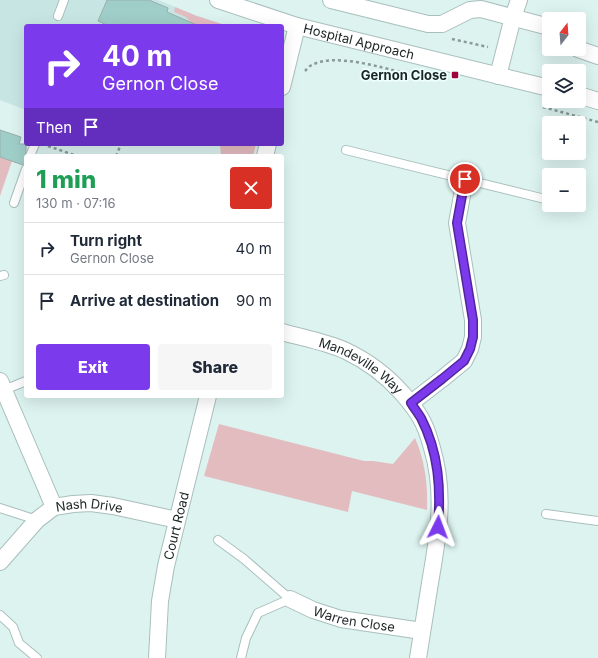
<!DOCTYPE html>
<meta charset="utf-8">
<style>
body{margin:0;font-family:Inter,sans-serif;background:#f6f6f7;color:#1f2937;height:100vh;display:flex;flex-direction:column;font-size:15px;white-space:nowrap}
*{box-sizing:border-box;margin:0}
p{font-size:13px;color:#747a83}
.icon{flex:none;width:22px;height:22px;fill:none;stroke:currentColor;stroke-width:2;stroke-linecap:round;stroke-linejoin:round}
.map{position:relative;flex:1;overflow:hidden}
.drawer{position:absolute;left:24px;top:154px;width:260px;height:244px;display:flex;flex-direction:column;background:#fff;border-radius:4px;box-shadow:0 4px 16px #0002}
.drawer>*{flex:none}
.banner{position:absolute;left:24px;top:24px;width:260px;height:122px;border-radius:4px;box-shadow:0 4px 16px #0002;background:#7c3aed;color:#fff;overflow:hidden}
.needle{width:26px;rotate:17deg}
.buttons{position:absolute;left:542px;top:12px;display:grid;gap:8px}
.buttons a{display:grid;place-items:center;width:44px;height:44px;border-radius:4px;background:#fff;box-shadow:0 4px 16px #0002;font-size:20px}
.pin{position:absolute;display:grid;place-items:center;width:34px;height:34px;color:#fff;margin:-17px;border:2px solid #fff;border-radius:50%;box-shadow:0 1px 4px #0007}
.me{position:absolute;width:44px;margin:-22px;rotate:3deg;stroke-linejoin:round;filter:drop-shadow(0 0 3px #0008)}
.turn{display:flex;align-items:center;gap:14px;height:84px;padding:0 12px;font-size:18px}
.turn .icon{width:52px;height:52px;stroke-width:2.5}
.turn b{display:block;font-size:28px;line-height:34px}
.then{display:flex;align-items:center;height:38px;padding:0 12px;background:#0003;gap:8px;font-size:15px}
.round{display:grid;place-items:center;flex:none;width:42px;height:42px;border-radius:4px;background:#f6f6f7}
.headline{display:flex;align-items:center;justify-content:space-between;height:68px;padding:0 12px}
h1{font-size:24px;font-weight:800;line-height:30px;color:#1e9e55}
.button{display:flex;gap:8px;margin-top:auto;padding:8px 12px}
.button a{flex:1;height:46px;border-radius:4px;background:#7c3aed;color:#fff;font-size:16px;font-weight:800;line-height:46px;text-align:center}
.button a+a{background:#f6f6f7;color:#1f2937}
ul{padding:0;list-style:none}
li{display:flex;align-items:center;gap:12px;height:52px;padding:0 12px;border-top:1px solid #e0e1e3}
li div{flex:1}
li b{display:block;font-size:15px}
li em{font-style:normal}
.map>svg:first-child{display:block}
</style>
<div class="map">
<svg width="598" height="658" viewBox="0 0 598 658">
<rect width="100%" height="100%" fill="#dcf3f0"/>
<!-- built -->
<path fill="#c7e6e3" d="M0 0H158L197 16 228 26H26V110L0 100Z"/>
<!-- green -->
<path fill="#e3bcc0" d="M175 7 197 16 228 26H194L186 17 174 12Z
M220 144H256L253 156H221Z
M0 157 12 161 0 196Z
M219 424 364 461H373L393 464 415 438C425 461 428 484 427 510L352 491 348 512 204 476Z"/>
<!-- building -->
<path fill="#9fcdc8" stroke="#99afac" d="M107 0H149L168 8 167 12 199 26H128L123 24 120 26H109L98 21Z
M0 130 21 137 19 144H26V151L25 156 26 160V164L23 165 0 157Z"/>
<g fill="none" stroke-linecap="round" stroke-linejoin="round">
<defs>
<path id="lane" d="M58 16 64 0
M346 150 549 200
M30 156 35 144
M14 203 26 169
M0 276 4 275
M4 390 26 381
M0 508 37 520
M546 514 598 521
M218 540 244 559 290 599 258 613 246 638 241 658
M0 615 13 627 19 643 37 658"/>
<g id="street">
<path id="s1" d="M218 0 297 26 549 88"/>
<path d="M331 0 428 24H442L470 10 481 9 549 27"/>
<path d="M578 49 598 56"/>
<path d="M498 76 513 17 519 0"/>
<path d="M282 87 297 26"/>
<path d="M579 95 598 101"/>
<path d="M265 156 268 144"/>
<path id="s2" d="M282 332C303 338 326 342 346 351 367 361 386 375 402 393 408 400 415 408 420 417 426 426 429 437 432 448 446 495 438 536 430 583 426 608 422 633 418 658"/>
<path d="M0 381 54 507"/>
<path d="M411 403 442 379 464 361 470 349 473 337V320L457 223 465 179"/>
<path id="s3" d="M0 562 37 520 54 507 73 504 91 503 113 506 177 520"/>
<path id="s4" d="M290 599 313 610 341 619 422 631"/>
<path id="s5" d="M157 658 160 601 166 566 208 396"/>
</g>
</defs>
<!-- lane casing -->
<use href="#lane" stroke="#a9bfbd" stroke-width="10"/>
<!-- street casing -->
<use href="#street" stroke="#a9bfbd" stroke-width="18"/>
<!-- path -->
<path stroke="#899a98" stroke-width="2.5" stroke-dasharray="3 3" stroke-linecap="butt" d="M452 39 488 47
M305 71C307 69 309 66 312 65 334 53 380 67 404 73
M543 107 598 122
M48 146 77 156
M116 156 121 144"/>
<!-- lane -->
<use href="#lane" stroke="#fff" stroke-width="8"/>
<!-- street -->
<use href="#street" stroke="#fff" stroke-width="16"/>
</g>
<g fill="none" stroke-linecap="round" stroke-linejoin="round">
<defs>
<path id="route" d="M438 527C441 489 439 453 421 418 418 413 414 408 411 403L442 379 464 361 470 349 473 337V320L457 223 465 179"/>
</defs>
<!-- route casing -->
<use href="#route" stroke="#51269a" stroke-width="10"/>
<!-- route -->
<use href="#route" stroke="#7c3aed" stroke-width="7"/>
</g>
<!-- markers -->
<rect fill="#a1013b" stroke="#ecfffd" stroke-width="1.5" x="451" y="71" width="8" height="8" rx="2"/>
<g text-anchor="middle" stroke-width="3.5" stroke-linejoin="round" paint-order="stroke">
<!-- street labels -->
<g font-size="13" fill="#1c2424" stroke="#ecfffd">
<text dy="5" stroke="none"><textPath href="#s1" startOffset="147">Hospital Approach</textPath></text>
<text dy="5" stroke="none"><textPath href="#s2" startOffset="87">Mandeville Way</textPath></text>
<text dy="5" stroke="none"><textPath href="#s3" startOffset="113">Nash Drive</textPath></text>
<text dy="5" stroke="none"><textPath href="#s5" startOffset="134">Court Road</textPath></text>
<text dy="5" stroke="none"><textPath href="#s4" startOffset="68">Warren Close</textPath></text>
</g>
<!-- poi labels -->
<g font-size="13" font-weight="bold" fill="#1c2424" stroke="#ecfffd" text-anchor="end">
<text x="447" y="80">Gernon Close</text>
</g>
</g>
</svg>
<div class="buttons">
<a><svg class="needle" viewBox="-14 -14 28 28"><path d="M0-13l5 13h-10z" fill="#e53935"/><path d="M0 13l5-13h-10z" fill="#747a83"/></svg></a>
<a><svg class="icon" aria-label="layers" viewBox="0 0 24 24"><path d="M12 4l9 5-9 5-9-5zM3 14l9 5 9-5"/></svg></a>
<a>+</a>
<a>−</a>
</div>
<div class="pin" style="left:465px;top:179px;background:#d93025"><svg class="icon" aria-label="arrive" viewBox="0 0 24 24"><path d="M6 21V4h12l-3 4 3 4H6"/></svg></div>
<svg class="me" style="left:438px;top:527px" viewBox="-20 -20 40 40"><path d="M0-17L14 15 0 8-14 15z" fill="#7c3aed" stroke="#fff" stroke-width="4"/></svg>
<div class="banner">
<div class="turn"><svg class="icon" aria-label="right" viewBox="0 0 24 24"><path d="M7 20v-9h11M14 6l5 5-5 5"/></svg><div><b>40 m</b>Gernon Close</div></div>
<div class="then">Then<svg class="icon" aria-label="arrive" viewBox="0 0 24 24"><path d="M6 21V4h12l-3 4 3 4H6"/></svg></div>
</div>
<section class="drawer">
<div class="headline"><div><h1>1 min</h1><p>130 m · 07:16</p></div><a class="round" style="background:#d93025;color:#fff"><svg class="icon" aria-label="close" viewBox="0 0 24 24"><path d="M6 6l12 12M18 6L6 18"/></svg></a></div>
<ul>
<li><svg class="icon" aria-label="right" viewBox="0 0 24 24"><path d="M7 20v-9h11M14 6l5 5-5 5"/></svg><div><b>Turn right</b><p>Gernon Close</p></div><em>40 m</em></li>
<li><svg class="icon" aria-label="arrive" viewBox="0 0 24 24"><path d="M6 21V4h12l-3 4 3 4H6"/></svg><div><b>Arrive at destination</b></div><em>90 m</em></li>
</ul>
<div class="button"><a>Exit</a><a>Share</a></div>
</section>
</div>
